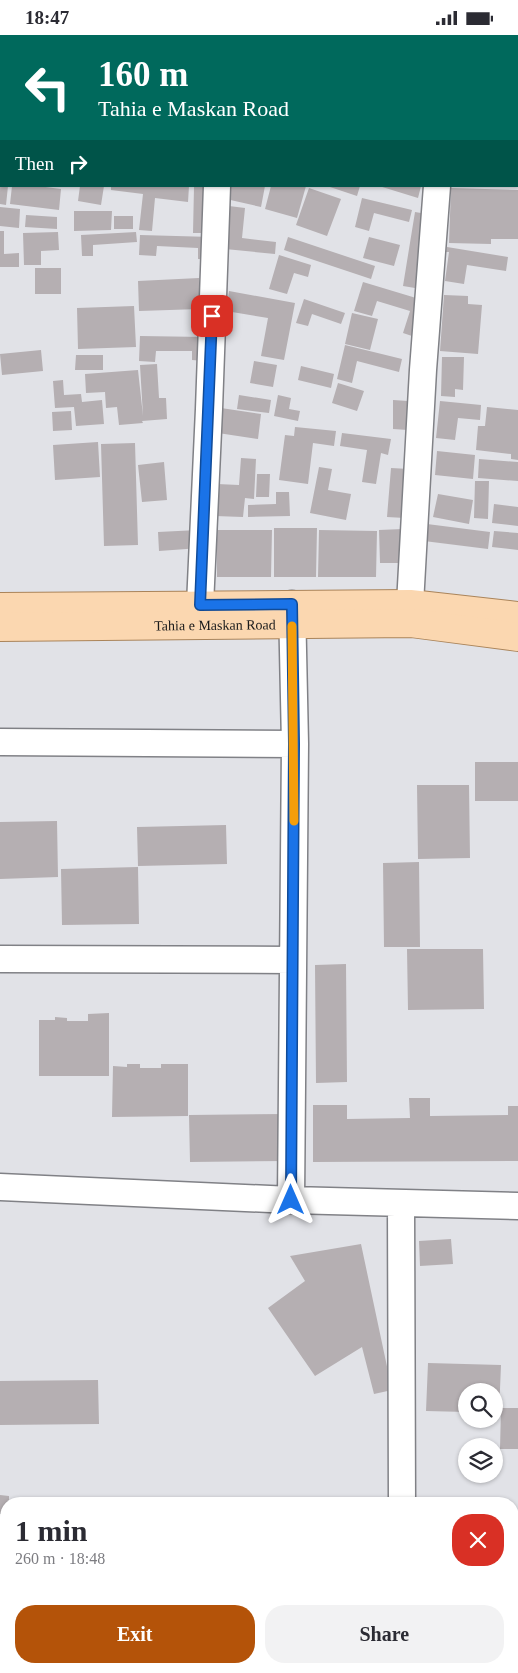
<!DOCTYPE html>
<meta charset="utf-8">
<style>
body{margin:0;font-family:"Times New Roman",serif;background:#f2f2f3;color:#2b2b33;height:100vh;display:flex;flex-direction:column;font-size:19px;white-space:nowrap}
*{box-sizing:border-box;margin:0}
p{font-size:16px;color:#7c7c81}
.icon{flex:none;width:28px;height:28px;fill:none;stroke:currentColor;stroke-width:2;stroke-linecap:round;stroke-linejoin:round}
.map{position:relative;flex:1;overflow:hidden}
.panel{position:absolute;left:0px;top:1462px;width:519px;height:176px;display:flex;flex-direction:column;background:#fff;border-radius:20px 20px 0 0;box-shadow:0 1px 4px #0004}
.panel>*{flex:none}
.hud{position:absolute;left:0px;top:0px;width:519px;height:152px;box-shadow:0 1px 4px #0004;background:#00695c;color:#fff;overflow:hidden}
.controls{position:absolute;left:458px;top:1348px;display:grid;gap:10px}
.controls a{display:grid;place-items:center;width:45px;height:45px;border-radius:50%;background:#fff;box-shadow:0 1px 4px #0004;font-size:25px}
.pin{position:absolute;display:grid;place-items:center;width:42px;height:42px;color:#fff;margin:-21px;border-radius:10px;box-shadow:0 2px 8px #0006}
.me{position:absolute;width:55px;margin:-28px;rotate:0deg;stroke-linejoin:round;filter:drop-shadow(0 0 4px #0008)}
.turn{display:flex;align-items:center;gap:18px;height:105px;padding:0 15px;font-size:22px}
.turn .icon{width:65px;height:65px;stroke-width:2.5}
.turn b{display:block;font-size:35px;line-height:42px}
.then{display:flex;align-items:center;height:48px;padding:0 15px;background:#0003;gap:10px;font-size:19px}
.round{display:grid;place-items:center;flex:none;width:52px;height:52px;border-radius:20px;background:#f2f2f3}
.overview{display:flex;align-items:center;justify-content:space-between;height:85px;padding:0 15px}
h1{font-size:30px;font-weight:600;line-height:38px}
.action{display:flex;gap:10px;margin-top:auto;padding:10px 15px}
.action a{flex:1;height:58px;border-radius:20px;background:#b45309;color:#fff;font-size:20px;font-weight:600;line-height:58px;text-align:center}
.action a+a{background:#f2f2f3;color:#2b2b33}
.status{display:flex;justify-content:space-between;align-items:center;height:35px;padding:0 25px;background:#fff;direction:ltr}
.status svg{height:14px;fill:currentColor}
.map>svg:first-child{display:block}
</style>
<div class="status"><b>18:47</b><svg viewBox="0 0 49 12"><path d="M0 12V9h3v3zM5 12V6h3v6zM10 12V3h3v9zM15 12V0h3v12zM26 1h20v11H26zM47 4h2v5h-2z"/></svg></div>
<div class="map">
<svg width="518" height="1638" viewBox="0 0 518 1638">
<rect width="100%" height="100%" fill="#e1e2e7"/>
<!-- building -->
<path fill="#b5afb2" d="M0 151H8L6 170 0 169Z
M12 151H38L61 154 59 175 10 169Z
M80 151H104L101 170 78 166Z
M111 151H189L188 167 155 163 152 196 139 195 143 159 111 155Z
M229 151H265L261 172 226 164Z
M271 151H306L297 183 265 174Z
M327 151H360L357 161Z
M379 151H421L418 163Z
M194 152H210L209 198H193Z
M309 153 341 164 327 201 296 190Z
M451 153 518 155V204H491V209L449 208Z
M362 163 412 175 409 187 374 178 369 196 355 192Z
M229 171 245 173 242 203 276 207 275 219 225 214Z
M0 172 20 174 19 193 0 191Z
M74 176H112L111 195 74 196Z
M415 177 433 180 421 254 403 251Z
M26 180 57 182V194L25 192Z
M114 181H133V194H114Z
M0 196H4V219L19 218V232H0Z
M58 197 59 215 41 216V230H24L23 198Z
M136 197 137 207 93 210V221H82L81 200Z
M140 200 212 202 211 225 198 224V213L157 211 156 221 139 220Z
M288 202 375 231 371 244 284 215Z
M369 202 400 210 394 231 363 223Z
M447 212 508 222 506 236 467 230 464 249 445 246 449 217H446Z
M279 220 311 230 308 242 294 238 287 259 269 254Z
M35 233H61V259H35Z
M199 243 200 274 139 276 138 246Z
M363 247 426 266 415 302 403 298 410 276 377 266 372 281 354 276Z
M229 256 295 268 284 325 261 321 268 283 226 276Z
M444 260 468 261V269L482 270 478 319 440 316Z
M304 264 345 278 341 289 312 279 308 291 296 288Z
M134 271 136 312 78 314 77 273Z
M352 278 378 284 370 315 345 309Z
M140 301 205 302V326L192 325V316H156L155 327 139 326Z
M345 310 402 324 399 337 357 326 352 348 337 344Z
M41 315 43 336 2 340 0 319Z
M76 320H103V335H75Z
M442 322H464L463 355 455 354V362L441 361Z
M254 326 277 330 273 352 250 348Z
M157 329 159 363H166L167 384 142 386 143 388 119 390 117 372 106 373 105 357 86 358 85 339 138 335 143 381 140 330Z
M301 331 334 339 331 353 298 345Z
M63 345 64 360 81 359 82 367 102 365 104 389 76 391 74 372 55 373 53 346Z
M338 348 364 356 357 376 332 368Z
M239 360 271 365 269 378 237 374Z
M278 360 291 363 289 374 300 376 298 386 274 381Z
M393 365 408 366V395L393 394Z
M440 366 481 370 480 385 458 383 455 405 436 403Z
M487 372 518 375V425L511 424V419L476 415 478 391H485Z
M221 373 261 379 258 404 218 398Z
M71 376 72 395 53 396 52 377Z
M295 392 336 396 334 411 313 408 308 449 279 445 285 400 294 401Z
M342 398 391 404 388 420 381 418 376 449 362 447 367 415 340 411Z
M98 407 100 442 55 445 53 410Z
M135 408 138 510 104 511 101 409Z
M437 416 475 420 473 444 435 440Z
M241 423 256 424 254 464 245 463 243 482 215 481 217 449 239 450Z
M479 424 518 427V446L478 443Z
M164 427 167 465 142 467 138 430Z
M319 432 332 434 328 455 351 459 346 485 310 478Z
M391 433 409 434 405 483 387 482Z
M257 439H270L269 462H256Z
M475 446H489L488 484 474 483Z
M276 457H289L290 481 248 482V470L276 469Z
M438 459 473 465 469 489 433 482Z
M494 469 518 472V491L492 488Z
M427 489 490 497 488 514 424 506Z
M274 493H317L316 542H274Z
M403 494 404 528H380L379 495Z
M198 495 200 513 159 516 158 497Z
M217 495H272L271 542H217Z
M319 495 377 496 376 542H318Z
M494 496 518 498V515L492 512Z
M475 727H518V766H475Z
M417 750H469L470 823 418 824Z
M57 786 58 842 0 844V787Z
M226 790 227 829 138 831 137 792Z
M419 827 420 912H384L383 828Z
M138 832 139 889 62 890 61 834Z
M407 914H483L484 974 408 975Z
M346 929 347 1047 316 1048 315 930Z
M109 978V1041H39V985H55V982L67 983V986H88V979Z
M127 1029H140V1033H161V1029H188V1081L112 1082 113 1031 127 1032Z
M409 1063H430V1081L508 1080V1071H518V1126L313 1127V1070H347V1084L410 1083Z
M286 1079V1126L190 1127 189 1080Z
M451 1204 453 1229 420 1231 419 1206Z
M361 1209 392 1355 374 1359 362 1312 315 1341 268 1273 305 1246 290 1221Z
M428 1328 501 1330 499 1378H494V1356H466V1377L426 1376Z
M98 1345 99 1389 0 1390V1346Z
M501 1373H518V1414H500Z
M0 1460 9 1461V1469H6V1480L0 1479Z
M512 1511H518V1591H512Z
M512 1613H518V1638H432V1632H512Z"/>
<g fill="none" stroke-linecap="round" stroke-linejoin="round">
<defs>
<path id="minor" d="M141 0 142 1
M284 1V0
M429 1V0
M410 569 423 335 437 151
M200 570 209 374 217 151
M0 707 295 709
M0 924 293 925
M0 1152 291 1165 518 1171
M291 1165 295 709 292 569
M401 1168 402 1469
M0 1492H6
M512 1492H518"/>
<g id="major">
<path d="M0 572 410 569 518 581"/>
<path id="s1" d="M0 592 411 588 518 602"/>
</g>
</defs>
<!-- minor casing -->
<use href="#minor" stroke="#808186" stroke-width="29"/>
<!-- major casing -->
<use href="#major" stroke="#aa845a" stroke-width="30"/>
<!-- minor -->
<use href="#minor" stroke="#fff" stroke-width="26"/>
<!-- major -->
<use href="#major" stroke="#fbd7b0" stroke-width="28"/>
</g>
<g fill="none" stroke-linecap="round" stroke-linejoin="round">
<defs>
<path id="route" d="M212 281 200 570 292 569 294 709 291 1165"/>
</defs>
<!-- route casing -->
<use href="#route" stroke="#114b97" stroke-width="12"/>
<!-- route -->
<use href="#route" stroke="#1a73e8" stroke-width="9"/>
<!-- slow -->
<path stroke="#f59e0b" stroke-width="9" d="M292 591 294 786"/>
</g>
<g text-anchor="middle" stroke-width="4" stroke-linejoin="round" paint-order="stroke">
<!-- street labels -->
<g font-size="14" fill="#191a1b" stroke="#e1e2e7">
<text dy="5" stroke="none"><textPath href="#s1" startOffset="215">Tahia e Maskan Road</textPath></text>
</g>
</g>
</svg>
<div class="controls">
<a><svg class="icon" aria-label="search" viewBox="0 0 24 24"><circle cx="10" cy="10" r="6"/><path d="M15 15l6 6"/></svg></a>
<a><svg class="icon" aria-label="layers" viewBox="0 0 24 24"><path d="M12 4l9 5-9 5-9-5zM3 14l9 5 9-5"/></svg></a>
</div>
<div class="pin" style="left:212px;top:281px;background:#d93025"><svg class="icon" aria-label="arrive" viewBox="0 0 24 24"><path d="M6 21V4h12l-3 4 3 4H6"/></svg></div>
<svg class="me" style="left:291px;top:1165px" viewBox="-20 -20 40 40"><path d="M0-17L14 15 0 8-14 15z" fill="#1a73e8" stroke="#fff" stroke-width="4"/></svg>
<div class="hud">
<div class="turn"><svg class="icon" aria-label="left" viewBox="0 0 24 24"><path d="M17 20v-9H6M10 6l-5 5 5 5"/></svg><div><b>160 m</b>Tahia e Maskan Road</div></div>
<div class="then">Then<svg class="icon" aria-label="right" viewBox="0 0 24 24"><path d="M7 20v-9h11M14 6l5 5-5 5"/></svg></div>
</div>
<section class="panel">
<div class="overview"><div><h1>1 min</h1><p>260 m · 18:48</p></div><a class="round" style="background:#d93025;color:#fff"><svg class="icon" aria-label="close" viewBox="0 0 24 24"><path d="M6 6l12 12M18 6L6 18"/></svg></a></div>
<div class="action"><a>Exit</a><a>Share</a></div>
</section>
</div>
